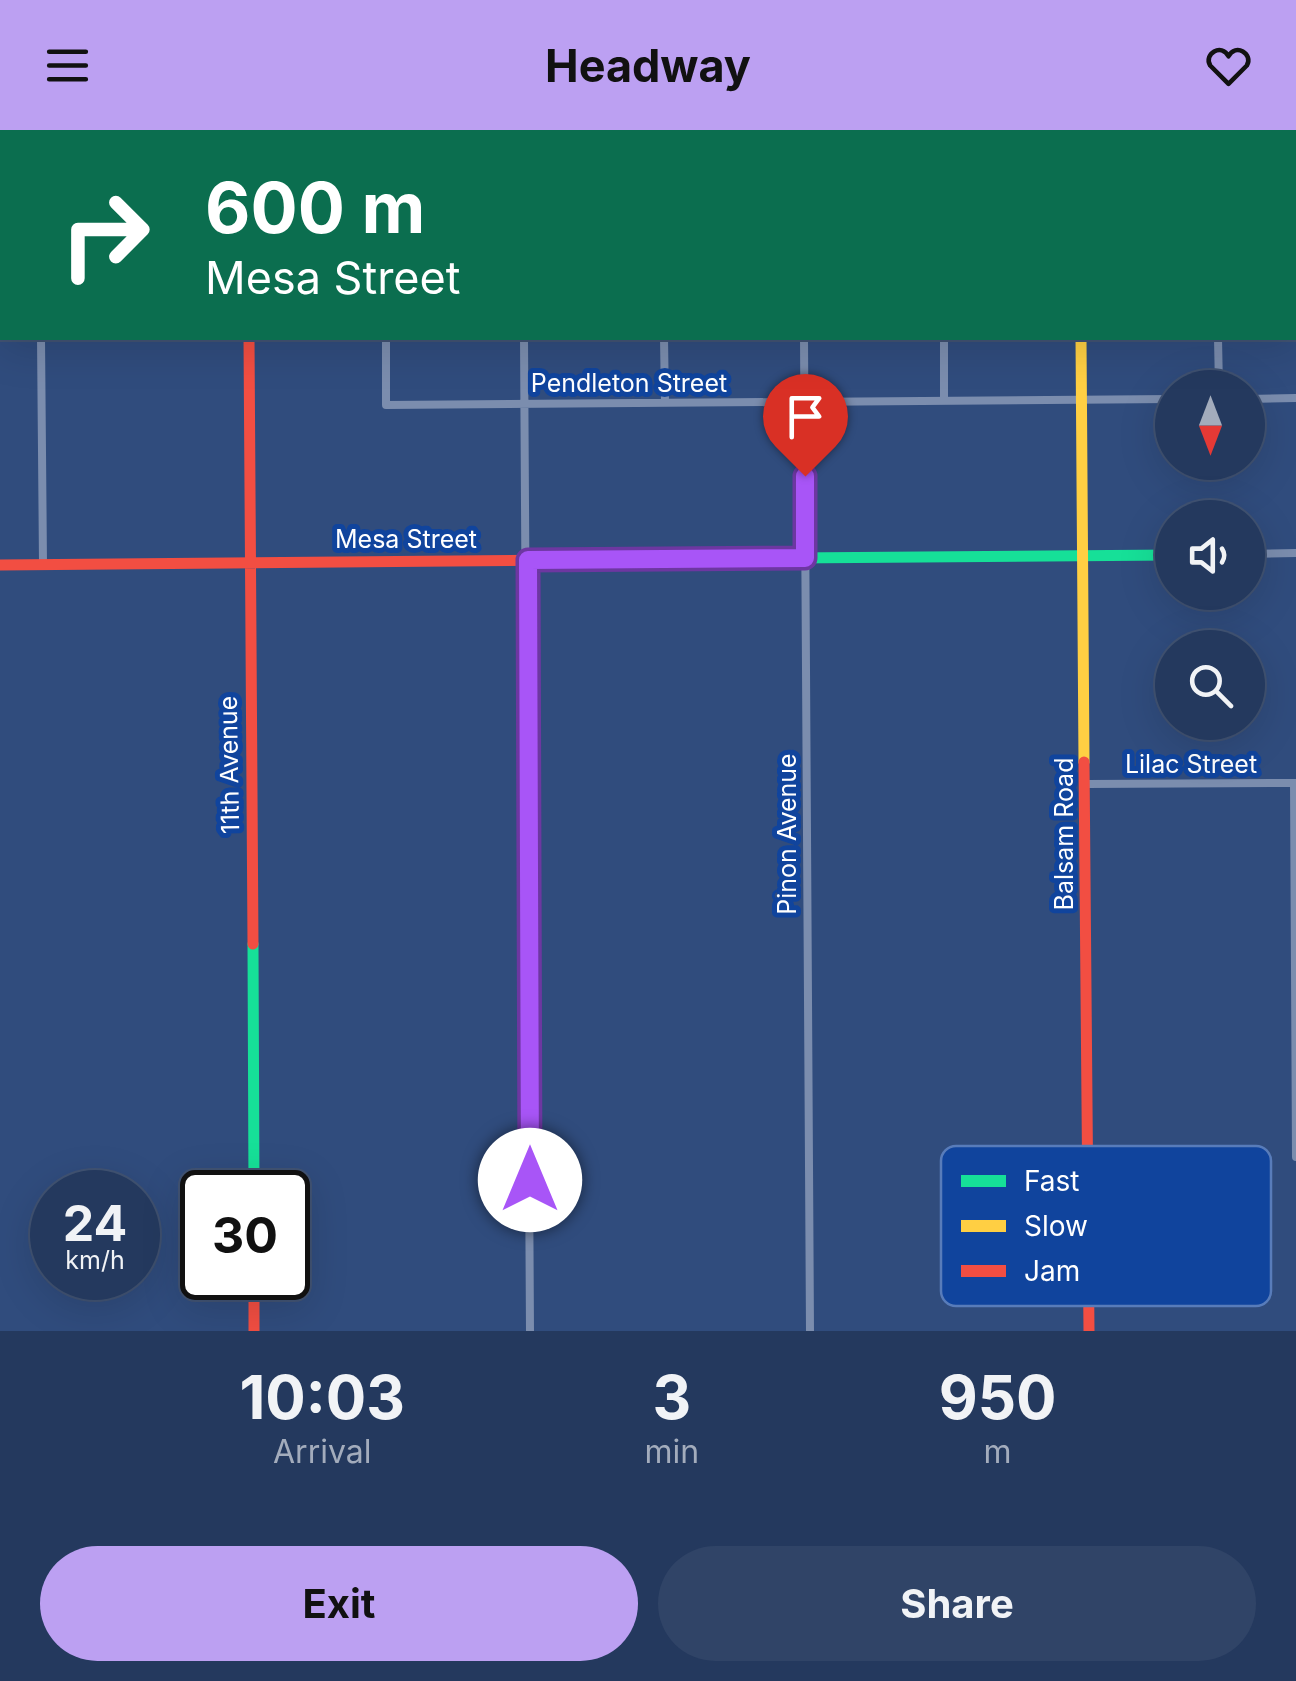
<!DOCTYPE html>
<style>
body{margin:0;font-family:Inter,sans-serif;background:#304467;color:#f1f3f6;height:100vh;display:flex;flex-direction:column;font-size:38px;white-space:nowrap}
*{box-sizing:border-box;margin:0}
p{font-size:32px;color:#a3acbc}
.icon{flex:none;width:55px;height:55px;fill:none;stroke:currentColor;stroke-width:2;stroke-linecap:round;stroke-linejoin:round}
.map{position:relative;height:1201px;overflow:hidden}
.side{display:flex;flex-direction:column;background:#24395e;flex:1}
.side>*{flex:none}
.banner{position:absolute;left:0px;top:0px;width:1298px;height:210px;box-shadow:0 10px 40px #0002,0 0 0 2px #415373;background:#0b6e4f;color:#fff;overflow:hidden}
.needle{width:65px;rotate:180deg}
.tools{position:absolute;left:1155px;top:240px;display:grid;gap:20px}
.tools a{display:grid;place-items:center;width:110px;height:110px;border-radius:50%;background:#24395e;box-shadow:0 10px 40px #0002,0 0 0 2px #415373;font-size:50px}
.speed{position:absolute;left:30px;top:1040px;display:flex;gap:20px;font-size:50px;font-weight:700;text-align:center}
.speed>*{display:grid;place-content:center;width:130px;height:130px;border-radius:50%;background:#24395e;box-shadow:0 10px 40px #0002,0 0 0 2px #415373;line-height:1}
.speed small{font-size:25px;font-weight:400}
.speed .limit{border:5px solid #111;border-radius:15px;background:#fff;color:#111}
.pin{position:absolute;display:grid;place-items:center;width:85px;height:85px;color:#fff;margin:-102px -42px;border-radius:50% 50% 50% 0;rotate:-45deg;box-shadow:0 0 10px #0007}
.pin .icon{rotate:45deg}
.me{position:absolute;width:110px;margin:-55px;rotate:0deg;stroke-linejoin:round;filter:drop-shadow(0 0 8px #0008)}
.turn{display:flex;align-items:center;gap:35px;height:210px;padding:0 40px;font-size:45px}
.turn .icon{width:130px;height:130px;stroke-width:2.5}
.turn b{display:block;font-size:70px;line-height:85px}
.eta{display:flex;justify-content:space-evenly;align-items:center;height:170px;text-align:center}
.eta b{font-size:60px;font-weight:700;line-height:70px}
.cta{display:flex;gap:20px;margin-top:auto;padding:20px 40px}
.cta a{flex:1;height:115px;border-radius:60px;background:#bca0f2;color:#111;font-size:40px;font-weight:700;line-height:115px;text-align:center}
.cta a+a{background:#304467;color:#f1f3f6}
header{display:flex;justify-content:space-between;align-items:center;height:130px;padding:0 40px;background:#bca0f2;color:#111;font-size:45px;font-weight:700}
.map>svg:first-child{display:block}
</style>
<header><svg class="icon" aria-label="menu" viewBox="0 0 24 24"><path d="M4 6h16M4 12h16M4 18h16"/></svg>Headway<svg class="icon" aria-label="heart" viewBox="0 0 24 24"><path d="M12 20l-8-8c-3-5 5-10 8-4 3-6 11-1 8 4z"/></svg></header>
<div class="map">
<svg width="1296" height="1201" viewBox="0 0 1296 1201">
<rect width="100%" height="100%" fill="#304c7d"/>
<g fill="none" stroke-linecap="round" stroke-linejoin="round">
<!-- street -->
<path stroke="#7b8dae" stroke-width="8" d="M39 0V2
M383 0V2
M522 0V2
M662 0V2
M802 0V2
M942 0V2
M1078 0 1079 2
M1215 0V2
M41 208 43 434
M386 208V275L1172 269
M524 208 530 1201
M664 208 665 273
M804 208 810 1201
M944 208V271
M1218 208 1219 258
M1248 269 1296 268
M1248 424 1296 423
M1294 653 1296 1027
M1087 654 1296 653"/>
<!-- fast -->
<path stroke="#16e098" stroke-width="11" d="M246 0V2
M792 428 1172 425
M253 814 254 1062"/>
<!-- slow -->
<path stroke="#ffcf43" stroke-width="11" d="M1081 208 1084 632"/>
<!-- jam -->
<path stroke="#f24e42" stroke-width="11" d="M249 208 253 814
M0 435 792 428
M1084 632 1089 1201
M254 1148V1201"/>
</g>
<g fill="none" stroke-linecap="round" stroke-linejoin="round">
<defs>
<path id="route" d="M530 1050 528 430 805 428V346"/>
</defs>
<!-- route casing -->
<use href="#route" stroke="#6d37a1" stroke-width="25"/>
<!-- route -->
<use href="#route" stroke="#a855f7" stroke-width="18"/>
</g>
<g text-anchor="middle" stroke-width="10" stroke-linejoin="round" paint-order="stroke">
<!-- street labels -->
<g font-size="25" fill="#fff" stroke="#10449d">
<text x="629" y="262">Pendleton Street</text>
<text x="406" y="418">Mesa Street</text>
<text x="1191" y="643">Lilac Street</text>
<text transform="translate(229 635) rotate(-91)" y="9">11th Avenue</text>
<text transform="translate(787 704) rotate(-90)" y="9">Pinon Avenue</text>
<text transform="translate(1064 704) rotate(-90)" y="9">Balsam Road</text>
</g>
</g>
<!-- legend -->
<rect x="941" y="1016" width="330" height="160" rx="15" fill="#10449d" stroke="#587cba" stroke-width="2.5"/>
<rect x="961" y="1045" width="45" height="12" fill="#16e098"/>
<rect x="961" y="1090" width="45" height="12" fill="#ffcf43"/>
<rect x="961" y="1135" width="45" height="12" fill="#f24e42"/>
<g font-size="28" fill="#fff">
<text x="1024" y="1061">Fast</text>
<text x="1024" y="1106">Slow</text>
<text x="1024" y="1151">Jam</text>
</g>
</svg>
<div class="tools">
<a><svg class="needle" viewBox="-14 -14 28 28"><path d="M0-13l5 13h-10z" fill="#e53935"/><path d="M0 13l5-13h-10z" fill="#a3acbc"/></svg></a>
<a><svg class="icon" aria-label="sound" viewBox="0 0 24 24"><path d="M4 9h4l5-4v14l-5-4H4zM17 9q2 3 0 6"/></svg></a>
<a><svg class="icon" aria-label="search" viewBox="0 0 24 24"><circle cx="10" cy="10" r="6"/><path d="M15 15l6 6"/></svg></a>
</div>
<div class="speed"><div>24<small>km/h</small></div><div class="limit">30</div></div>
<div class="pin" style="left:805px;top:346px;background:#d93025"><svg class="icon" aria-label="arrive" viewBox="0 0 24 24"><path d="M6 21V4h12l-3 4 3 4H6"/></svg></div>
<svg class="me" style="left:530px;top:1050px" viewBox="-20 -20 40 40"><circle r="19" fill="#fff"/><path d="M0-13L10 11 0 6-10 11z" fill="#a855f7"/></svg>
<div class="banner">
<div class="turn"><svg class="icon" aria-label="right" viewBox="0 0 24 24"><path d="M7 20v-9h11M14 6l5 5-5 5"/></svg><div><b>600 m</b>Mesa Street</div></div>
</div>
</div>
<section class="side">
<div class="eta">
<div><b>10:03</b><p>Arrival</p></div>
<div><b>3</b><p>min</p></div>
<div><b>950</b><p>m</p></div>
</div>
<div class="cta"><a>Exit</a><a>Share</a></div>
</section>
